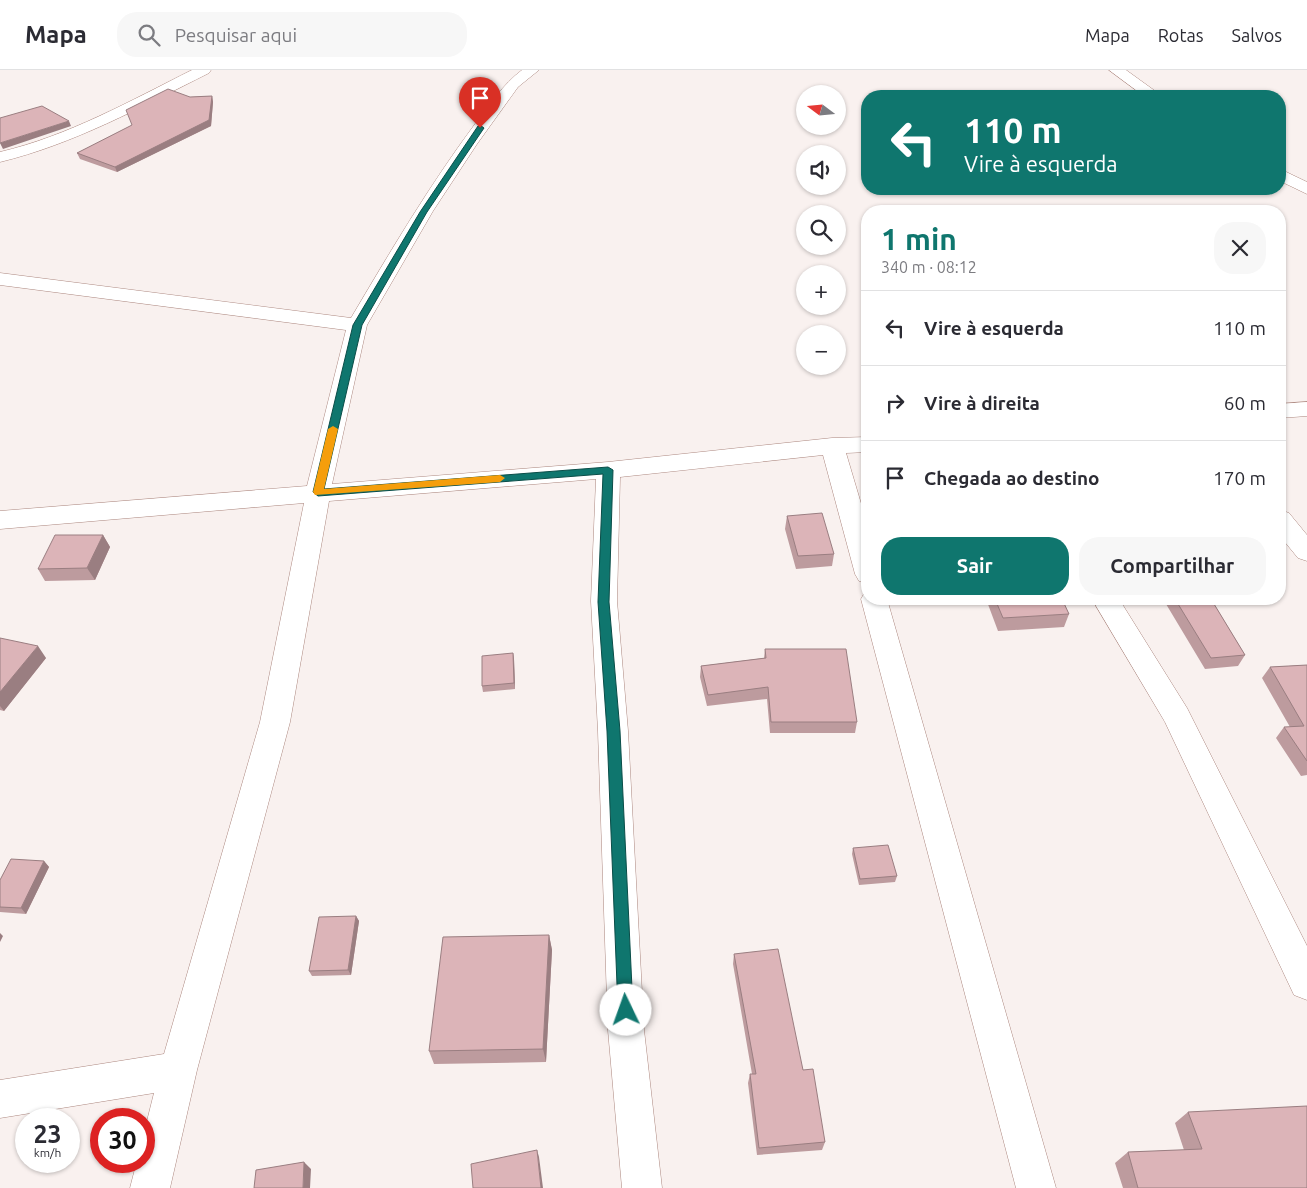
<!DOCTYPE html>
<html lang="pt">
<meta charset="utf-8">
<style>
body{margin:0;font-family:Ubuntu,sans-serif;background:#f7f7f7;color:#2b2b33;height:100vh;display:flex;flex-direction:column;font-size:19px;white-space:nowrap}
*{box-sizing:border-box;margin:0}
p{font-size:16px;color:#7c7c81}
.icon{flex:none;width:28px;height:28px;fill:none;stroke:currentColor;stroke-width:2;stroke-linecap:round;stroke-linejoin:round}
.map{position:relative;flex:1;overflow:hidden}
.sheet{position:absolute;left:861px;top:135px;width:425px;height:400px;display:flex;flex-direction:column;background:#fff;border-radius:20px;box-shadow:0 1px 4px #0004}
.sheet>*{flex:none}
.hud{position:absolute;left:861px;top:20px;width:425px;height:105px;border-radius:20px;box-shadow:0 1px 4px #0004;background:#0f766e;color:#fff;overflow:hidden}
.needle{width:32px;rotate:286deg}
.buttons{position:absolute;left:796px;top:15px;display:grid;gap:10px}
.buttons a{display:grid;place-items:center;width:50px;height:50px;border-radius:50%;background:#fff;box-shadow:0 1px 4px #0004;font-size:25px}
.speed{position:absolute;left:15px;top:1038px;display:flex;gap:10px;font-size:25px;font-weight:700;text-align:center}
.speed>*{display:grid;place-content:center;width:65px;height:65px;border-radius:50%;background:#fff;box-shadow:0 1px 4px #0004;line-height:1}
.speed small{font-size:12px;font-weight:400}
.speed .limit{border:8px solid #d22;background:#fff;color:#111}
.pin{position:absolute;display:grid;place-items:center;width:42px;height:42px;color:#fff;margin:-51px -21px;border-radius:50% 50% 50% 0;rotate:-45deg;box-shadow:0 0 5px #0007}
.pin .icon{rotate:45deg}
.me{position:absolute;width:55px;margin:-28px;rotate:357deg;stroke-linejoin:round;filter:drop-shadow(0 0 4px #0008)}
.turn{display:flex;align-items:center;gap:18px;height:105px;padding:0 20px;font-size:22px}
.turn .icon{width:65px;height:65px;stroke-width:2.5}
.turn b{display:block;font-size:35px;line-height:42px}
.round{display:grid;place-items:center;flex:none;width:52px;height:52px;border-radius:20px;background:#f7f7f7}
.head{display:flex;align-items:center;justify-content:space-between;height:85px;padding:0 20px}
h1{font-size:30px;font-weight:600;line-height:38px;color:#0f766e}
.cta{display:flex;gap:10px;margin-top:auto;padding:10px 20px}
.cta a{flex:1;height:58px;border-radius:20px;background:#0f766e;color:#fff;font-size:20px;font-weight:600;line-height:58px;text-align:center}
.cta a+a{background:#f7f7f7;color:#2b2b33}
ul{padding:0;list-style:none}
li{display:flex;align-items:center;gap:15px;height:75px;padding:0 20px;border-top:1px solid #e1e1e2}
li div{flex:1}
li b{display:block;font-size:19px}
li em{font-style:normal}
header{display:flex;align-items:center;gap:30px;box-sizing:border-box;height:70px;padding:0 25px;background:#fff;border-bottom:1px solid #e1e1e2}
header strong{font-size:24px}
nav{display:flex;gap:28px;margin-inline-start:auto;font-size:18px}
.search{width:350px;height:45px;background:#f7f7f7;display:flex;align-items:center;gap:12px;box-sizing:border-box;padding:0 18px;border-radius:20px;color:#7c7c81;font-size:19px}
.map>svg:first-child{display:block}
</style>
<header>
<strong>Mapa</strong>
<div class="search"><svg class="icon" aria-label="search" viewBox="0 0 24 24"><circle cx="10" cy="10" r="6"/><path d="M15 15l6 6"/></svg>Pesquisar aqui</div>
<nav><a>Mapa</a><a>Rotas</a><a>Salvos</a></nav>
</header>
<div class="map">
<svg width="1307" height="1118" viewBox="0 0 1307 1118">
<rect width="100%" height="100%" fill="#f9f1ef"/>
<g fill="none" stroke-linecap="round" stroke-linejoin="round">
<defs>
<path id="minor" d="M192 0H211L209 3C141 37 74 74 0 92V82C68 66 130 31 192 0Z
M522 0H539L518 17 477 74 433 141 367 255 332 414 608 392 832 368 868 367V382L846 383 868 457V513L859 511 855 504 823 385 620 407 617 531 628 661 644 960 662 1118H622L608 960 598 661 591 531 596 409 329 431 290 652 197 1000 170 1118H130L137 1091H144V1063L154 1023 0 1048V1010L164 984 260 652 304 433 0 459V441L307 416 346 260 0 215V203L351 248C390 182 429 116 475 54 490 35 502 15 522 0Z
M1109 0H1126L1162 26H1144Z
M1280 99 1307 112V124L1280 111Z
M1307 332V346L1280 348V334Z
M1280 440 1289 443 1307 465V491L1298 488 1280 466Z
M868 521V529H887L1056 1118H1016L861 529 865 522Z
M1092 529H1119L1187 638 1307 876V930L1294 925 1165 652Z"/>
</defs>
<!-- minor casing -->
<use href="#minor" stroke="#ac877f" stroke-width="1"/>
<!-- minor -->
<use href="#minor" fill="#fff" fill-rule="evenodd"/>
</g>
<!-- wall -->
<path fill="#bd9b9e" d="M212 26 213 32 211 56 117 102 80 89 77 83 190 27Z
M787 446 834 484 832 496 796 499 785 459Z
M103 465 110 477 95 510 45 511 38 499Z
M986 529H1062L1069 544 1064 557 998 561Z
M1163 529H1211L1245 585 1238 596 1205 599Z
M0 568 46 588 4 641 0 640Z
M765 579 857 652 855 663H770L767 629 707 636 700 607 701 596 764 588Z
M513 583 514 589 515 619 483 622 482 616Z
M1307 595V705L1301 706 1276 668 1284 657H1290L1262 608 1270 597Z
M853 778 897 806 895 812 859 815 852 784Z
M44 791 49 797 26 844 0 842V810Z
M356 846 359 851 351 905 312 906 309 901Z
M549 865 552 880 546 992 434 994 429 981Z
M734 884 803 1000 825 1072 822 1080 757 1085 748 1013 750 1004H752L733 894Z
M1188 1042 1307 1118H1123L1115 1093 1128 1082 1184 1080 1175 1053Z"/>
<!-- shaded-wall -->
<path fill="#9a7e81" d="M212 26 213 32 211 56 117 102 115 97Z
M69 51 71 56 3 79 0 73Z
M103 465 110 477 95 510 87 498Z
M38 576 46 588 4 641 0 636V622Z
M513 583 514 589 515 619 514 613Z
M44 791 49 797 26 844 21 838Z
M356 846 359 851 351 905 348 900Z
M0 863 3 866 0 872Z
M549 865 552 880 546 992 543 979Z
M537 1080 539 1087 543 1118H541Z
M304 1092 311 1099 310 1118H303Z"/>
<!-- building -->
<path fill="#dcb4b8" stroke="#9a7e81" d="M168 19 190 27 212 26 209 50 115 97 77 83 132 55 126 40Z
M42 36 69 51 0 73V48Z
M822 443 834 484 798 486 787 446Z
M55 465H103L87 498 38 499Z
M995 529H1062L1069 544 1003 548Z
M1175 529H1211L1245 585 1211 588Z
M0 568 38 576 0 622Z
M765 579H846L857 652H771L768 617 708 625 701 596 766 588Z
M513 583 514 613 482 616V586Z
M1307 595V691L1284 657 1304 656 1270 597Z
M888 775 897 806 860 809 853 778Z
M11 789 44 791 21 838 0 837V810Z
M356 846 348 900 309 901 319 847Z
M549 865 543 979 429 981 443 867Z
M778 879 803 1000 813 999 825 1072 759 1078 750 1004H756L734 884Z
M1307 1036V1118H1138L1128 1082 1202 1079 1188 1042Z
M537 1080 541 1118H473L471 1094Z
M304 1092 303 1118H254L256 1100Z"/>
<!-- route -->
<path fill="#0f766e" stroke="#0a4d48" d="M480 55 484 58 427 142 362 255 324 419 608 397 613 400 609 532 620 661 633 940 631 945 626 947 620 945 618 940 607 661 598 532 603 404 318 426 313 422 353 255 420 142 478 56Z"/>
<!-- slow -->
<path fill="#f59e0b" d="M333 356 338 359 324 419 500 405 505 408 500 412 315 425 313 422 328 359Z"/>
</svg>
<div class="buttons">
<a><svg class="needle" viewBox="-14 -14 28 28"><path d="M0-13l5 13h-10z" fill="#e53935"/><path d="M0 13l5-13h-10z" fill="#7c7c81"/></svg></a>
<a><svg class="icon" aria-label="sound" viewBox="0 0 24 24"><path d="M4 9h4l5-4v14l-5-4H4zM17 9q2 3 0 6"/></svg></a>
<a><svg class="icon" aria-label="search" viewBox="0 0 24 24"><circle cx="10" cy="10" r="6"/><path d="M15 15l6 6"/></svg></a>
<a>+</a>
<a>−</a>
</div>
<div class="speed"><div>23<small>km/h</small></div><div class="limit">30</div></div>
<div class="pin" style="left:480px;top:58px;background:#d93025"><svg class="icon" aria-label="arrive" viewBox="0 0 24 24"><path d="M6 21V4h12l-3 4 3 4H6"/></svg></div>
<svg class="me" style="left:626px;top:940px" viewBox="-20 -20 40 40"><circle r="19" fill="#fff"/><path d="M0-13L10 11 0 6-10 11z" fill="#0f766e"/></svg>
<div class="hud">
<div class="turn"><svg class="icon" aria-label="left" viewBox="0 0 24 24"><path d="M17 20v-9H6M10 6l-5 5 5 5"/></svg><div><b>110 m</b>Vire à esquerda</div></div>
</div>
<section class="sheet">
<div class="head"><div><h1>1 min</h1><p>340 m · 08:12</p></div><a class="round"><svg class="icon" aria-label="close" viewBox="0 0 24 24"><path d="M6 6l12 12M18 6L6 18"/></svg></a></div>
<ul>
<li><svg class="icon" aria-label="left" viewBox="0 0 24 24"><path d="M17 20v-9H6M10 6l-5 5 5 5"/></svg><div><b>Vire à esquerda</b></div><em>110 m</em></li>
<li><svg class="icon" aria-label="right" viewBox="0 0 24 24"><path d="M7 20v-9h11M14 6l5 5-5 5"/></svg><div><b>Vire à direita</b></div><em>60 m</em></li>
<li><svg class="icon" aria-label="arrive" viewBox="0 0 24 24"><path d="M6 21V4h12l-3 4 3 4H6"/></svg><div><b>Chegada ao destino</b></div><em>170 m</em></li>
</ul>
<div class="cta"><a>Sair</a><a>Compartilhar</a></div>
</section>
</div>
